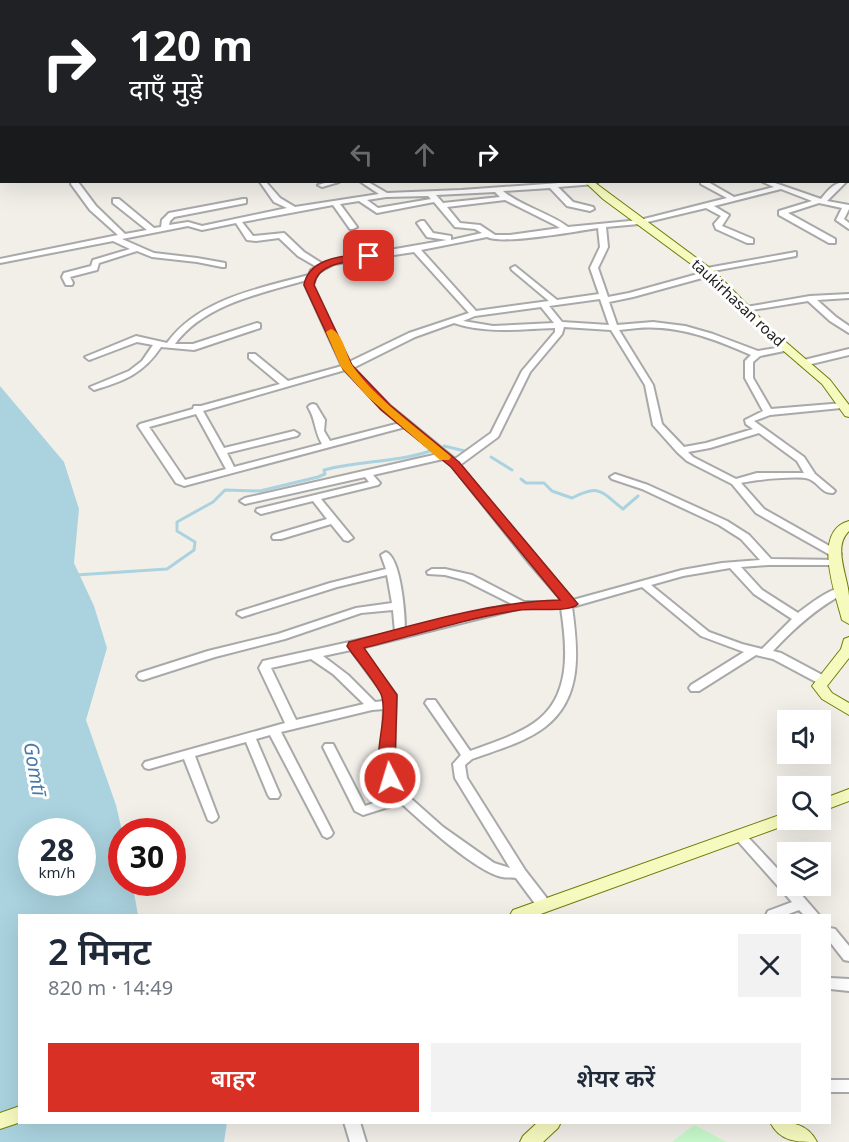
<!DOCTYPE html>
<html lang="hi">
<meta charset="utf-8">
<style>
body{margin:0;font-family:"Noto Sans","Noto Sans Devanagari",sans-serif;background:#f2f2f3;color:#1f2937;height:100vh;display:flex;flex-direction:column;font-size:22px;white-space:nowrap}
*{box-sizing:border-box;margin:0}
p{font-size:20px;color:#747a83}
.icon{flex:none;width:33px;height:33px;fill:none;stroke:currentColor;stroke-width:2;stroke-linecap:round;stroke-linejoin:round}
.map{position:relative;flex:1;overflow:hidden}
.panel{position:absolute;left:18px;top:914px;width:813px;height:210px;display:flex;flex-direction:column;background:#fff;border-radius:0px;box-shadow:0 6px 24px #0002}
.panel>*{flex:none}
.banner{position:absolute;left:0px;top:0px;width:849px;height:183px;box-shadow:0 6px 24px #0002;background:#202124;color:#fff;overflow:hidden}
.tools{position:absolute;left:777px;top:710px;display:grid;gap:12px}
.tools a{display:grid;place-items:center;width:54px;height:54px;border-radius:0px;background:#fff;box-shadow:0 6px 24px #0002;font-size:30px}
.speed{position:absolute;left:18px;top:818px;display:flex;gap:12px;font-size:30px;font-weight:700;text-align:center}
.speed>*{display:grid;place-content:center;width:78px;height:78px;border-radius:50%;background:#fff;box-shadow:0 6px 24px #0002;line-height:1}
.speed small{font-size:15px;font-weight:400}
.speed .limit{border:9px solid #d22;background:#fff;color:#111}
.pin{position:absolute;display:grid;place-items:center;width:51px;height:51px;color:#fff;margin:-26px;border-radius:12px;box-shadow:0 3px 9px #0006}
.me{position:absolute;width:66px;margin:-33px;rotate:355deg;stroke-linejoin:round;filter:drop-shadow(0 0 4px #0008)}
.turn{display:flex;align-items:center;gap:21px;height:126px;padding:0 30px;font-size:27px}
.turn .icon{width:78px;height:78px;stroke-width:2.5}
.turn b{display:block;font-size:42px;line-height:51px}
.lanes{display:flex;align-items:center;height:57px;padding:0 30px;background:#0003;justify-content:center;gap:30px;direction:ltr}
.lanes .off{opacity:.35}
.round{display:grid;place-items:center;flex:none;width:63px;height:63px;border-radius:0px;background:#f2f2f3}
.overview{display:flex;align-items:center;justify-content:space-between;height:102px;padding:0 30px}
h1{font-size:36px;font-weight:600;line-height:45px}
.button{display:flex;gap:12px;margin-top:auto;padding:12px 30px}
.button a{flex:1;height:69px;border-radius:0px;background:#d93025;color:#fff;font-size:24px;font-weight:600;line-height:69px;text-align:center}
.button a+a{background:#f2f2f3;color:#1f2937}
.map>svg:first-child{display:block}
</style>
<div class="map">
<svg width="849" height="1142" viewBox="0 0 849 1142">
<rect width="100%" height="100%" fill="#f2efe9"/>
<!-- park -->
<path fill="#c8facc" d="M694 1125 727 1142H672Z"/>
<!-- water -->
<path fill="#aad3df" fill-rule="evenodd" d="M0 386 64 462 79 509 74 563 94 606 107 648 86 720 116 805 122 831V882H132L138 915H20V1122H227L224 1142H0ZM32 831H82V882H32Z"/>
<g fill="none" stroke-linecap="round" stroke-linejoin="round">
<!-- stream -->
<path stroke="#aad3df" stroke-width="3" d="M444 446 465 451
M491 457 512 470
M521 479 526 483H544L552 491 572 498C600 484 600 491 623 509L638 496
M76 575 167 569 194 550 195 542 177 531V522L213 502 225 490 260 491 318 477 325 474 324 470C359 460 395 463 430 451"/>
<defs>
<path id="street" d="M191 0H197V2H191Z
M330 0H339L327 2Z
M347 0H354L356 2H348Z
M403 0H410L412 2H404Z
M446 0H452L454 2H447Z
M464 0H476L460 2Z
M522 0H528L520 2Z
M558 0H565L555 2Z
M635 0H644L632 2Z
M848 38H849V43L848 42Z
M848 126H849V130H848Z
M848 142H849V146H848Z
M72 182H78L96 206 125 234 147 230 113 203V199H119L154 228 161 227 162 220 169 213 243 199H246V203L174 217 170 221 169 225 188 222 202 226 287 208 274 202 260 182H266L280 198 295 207 379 194 361 182H368L387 193 461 190 573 182H598L595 184 558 187 573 202 593 207 594 209 590 211 567 206 550 188 503 191C522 207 548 212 568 227L640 220 727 198 701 184V182H708L734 197 774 187 763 182H772L821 199C828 190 834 182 846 182L827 201 849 205V209L844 219 849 223V229L836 220 842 208 819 203 788 213 835 239V243H829L779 215V211L812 201 781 189 714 206 729 215 722 226 753 239V243H747L716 229 714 224 721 216 706 208 639 224 606 227 608 247 598 268 608 297 629 293 705 272 703 270 707 268 796 252V256L713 271V275L633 297 609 302 617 325 653 322 685 326 713 334 758 351 789 346V350L760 356 753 362V378L771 409 844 403 846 405 844 407 841 408 770 415 754 421 804 457 815 474 833 489 835 491 833 493C822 494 819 483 809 479 799 475 753 480 741 483L764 509 840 552 841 554 840 556H832L756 513 732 484 687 461 677 452 653 425 645 385 611 330 564 327 562 334 530 372 498 437 460 465 538 560 573 600 682 570 722 563 760 560 741 539 719 525 642 489 612 479 610 477 615 474 648 485 727 521 749 535 771 559 840 560 841 562 840 564 836 565H768L741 567 762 590 798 613C809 605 832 586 846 588L847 590 846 592C817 608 795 627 773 651L781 653 826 677 828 680 826 683H818L773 659 756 655 699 691H691L689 688 691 685 744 652 701 636 642 587 572 607C578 650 583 698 545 727 524 743 496 750 472 759L465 765 467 778 525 870 549 901 551 905 549 909 544 910 539 909 516 878C512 877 507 878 502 877 475 871 423 823 401 803L363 815 355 811 323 747 325 744H333L365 806 395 796 384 778 382 763 384 709 372 710 281 732 333 833 331 836 327 838 323 836 270 735 256 739 280 795 278 798H270L268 795 246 742 195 756 218 817 216 820 212 822 208 820 184 759 149 769 145 768 143 765 145 762 285 723 259 668 263 661 395 632 393 610 361 613 285 639 215 657 143 680 139 679 137 676 139 673 208 651 278 634 356 608 392 603 387 575 337 587 242 617 237 614 238 612 330 583 386 569 381 555 386 552C401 558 405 614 405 630L512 604 464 580 445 575 428 574 427 572 432 569H445L472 575 524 602H563L530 564 452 466 443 459 373 475 380 483 378 485 321 499 353 538 348 541 344 540 331 524 281 539H273L272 537 273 535 327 519 313 501 261 514 256 511 257 509 369 482 365 477 245 504 240 501 245 498 438 454 405 427 184 486 176 483 138 426 140 424 193 409 194 406H201L280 384 249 358V354H255L288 381 342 366 305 285 307 280C262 293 204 304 175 344H193L257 323 260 324V328L194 350 161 347C143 374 124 381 94 390L90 387 129 371 142 361 153 345 137 342 92 359 89 360 85 357 136 336 167 343C199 299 260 288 309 275L311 270 317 267 298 256 279 238 256 241 247 240 236 223 202 230 188 226 122 239 154 253 197 258 225 263V267H222L197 262 152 257 137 251 99 263 97 270 70 277 73 283 72 285H66L62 277 64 273 91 266 93 260 130 249 113 241 0 263V259L118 235 90 210 71 184ZM495 192 500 197 443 203 436 195ZM428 196 431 199 378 208 367 200 386 197ZM505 200 555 225 560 228 510 235H495L480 225 460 223 447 207ZM359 201 377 213 434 202 455 227 475 229 482 233 451 240V236L433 233 424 221H421L417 223 427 237 447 240 332 260 323 264 304 252 284 233 253 236 242 222 333 205 350 229H353L357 227 340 204ZM598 228 600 247 590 268 599 294 557 300 515 266 511 268 512 270 549 301 476 311 421 250 487 237C502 245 578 231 598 228ZM414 252 469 313 409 333 349 362 313 285 317 273 334 264ZM600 299 609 325 562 322 549 306ZM541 307 554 323 493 326 463 321 475 316ZM454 323C488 334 521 329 555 328V332L522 371 491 433 455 459 389 405 353 368 415 337ZM638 328C679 325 714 339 751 355L745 361V378L763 411 745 420 746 424 753 429 706 443 684 447 662 424 653 385 619 330ZM345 370 383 409 400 423 330 441 324 431 325 420 316 405 313 404 310 405 308 407C316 420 314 430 322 444L234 467 227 453 297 436 299 434 294 431 224 448 203 411ZM196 414 226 469 185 480 149 427ZM759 433 797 461 804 473H757L736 479 693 457 688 452 710 448ZM730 568 754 594 792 619 762 649 742 644 709 632 651 585 683 576ZM522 608H561C567 648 572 697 534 723 515 736 492 743 470 751L435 700H427L425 703 461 755 453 764 455 778 510 868 494 863 443 827 407 795 396 778 394 763 396 695 361 648ZM351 650 384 695V701L375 702 348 675 323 656ZM311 659 333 674 364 704 296 720 271 668Z
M328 182H339L322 187 318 185Z
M849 294V298L817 300 836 317 849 326V333L830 321 808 301 746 311 742 309 746 307 810 296Z
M849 349V355L803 366 799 363 800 361Z
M740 831 744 833 788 880V885H793L819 915H804L799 910 786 915H766L768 911 792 902 736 839 734 836 736 833Z
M830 928 835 929 849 946V961L844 960 830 942Z
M830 978 849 979V991L830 989Z
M830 1080H849V1092H830Z
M344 1122H360L366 1142H350Z"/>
<path id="secondary" d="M291 0 305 2H292Z
M577 0 589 2H578Z
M848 82H849V86H848Z
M585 182H594L714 271 773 331 830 380 849 405V417L845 416 822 384 765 335 706 275 603 199Z
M849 521V531C832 547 848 576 849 596 849 605 849 615 849 624L842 620C836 595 811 531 849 521Z
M849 637V658L827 686 832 693 849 703V715L822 699 812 686 841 649 844 639Z
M849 789V801L820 812V800Z
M788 812V819H796L794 822 538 915H510L513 910Z
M20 1106 21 1122 0 1129V1113Z
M538 1122H561L558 1128 543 1142H520L523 1136Z
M770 1122C789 1122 807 1122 817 1142 797 1142 780 1142 770 1122Z"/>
</defs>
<!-- street casing -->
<use href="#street" stroke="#a9a9a9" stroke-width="4"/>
<!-- secondary casing -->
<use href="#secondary" stroke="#707d05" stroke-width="2"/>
<!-- street -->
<use href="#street" fill="#fff" fill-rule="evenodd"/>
<!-- secondary -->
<use href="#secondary" fill="#f7fabf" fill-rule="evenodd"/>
</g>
<!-- route -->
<path fill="#d93025" stroke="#8d1f18" stroke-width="1.5" d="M369 253 374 256 373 258C354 262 318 260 314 285L352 365 390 405 459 462 578 604C570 613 533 608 520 610 467 618 415 635 364 648L397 695 395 763 398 778 396 782H384C370 757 388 723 382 697 380 687 354 657 347 646L349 642C418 624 488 602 560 600L451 467 381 410 343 369 304 285C309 256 347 256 369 253Z"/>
<!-- slow -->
<path fill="#f59e0b" d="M331 329C343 333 346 355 352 365 372 396 420 430 449 455L451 457 449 460H440L368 397 341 367 326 332Z"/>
<g text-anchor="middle" stroke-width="6" stroke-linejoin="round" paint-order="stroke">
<!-- far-street labels -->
<g font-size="15" fill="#222" stroke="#fff">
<text transform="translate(738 303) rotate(43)" y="5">taukirhasan road</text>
</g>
<!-- water labels -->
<g font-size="20" font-style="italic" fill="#4a7aab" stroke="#fff">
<text transform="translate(35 769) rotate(80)" y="7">Gomtī</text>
</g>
</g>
</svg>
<div class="tools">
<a><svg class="icon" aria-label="sound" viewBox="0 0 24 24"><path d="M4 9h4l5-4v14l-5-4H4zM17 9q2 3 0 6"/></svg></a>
<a><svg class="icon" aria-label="search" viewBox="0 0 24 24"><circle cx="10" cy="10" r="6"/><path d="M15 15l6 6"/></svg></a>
<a><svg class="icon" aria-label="layers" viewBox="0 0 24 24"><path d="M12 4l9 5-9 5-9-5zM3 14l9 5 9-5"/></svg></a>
</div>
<div class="speed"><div>28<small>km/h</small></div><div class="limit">30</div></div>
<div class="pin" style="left:369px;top:256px;background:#d93025"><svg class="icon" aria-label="arrive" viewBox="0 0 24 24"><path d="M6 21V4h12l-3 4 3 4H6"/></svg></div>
<svg class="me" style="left:390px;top:778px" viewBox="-20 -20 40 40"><circle r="17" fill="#d93025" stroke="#fff" stroke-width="3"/><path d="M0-11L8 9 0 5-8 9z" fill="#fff"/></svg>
<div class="banner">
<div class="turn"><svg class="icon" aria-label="right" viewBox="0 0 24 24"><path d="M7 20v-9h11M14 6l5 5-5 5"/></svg><div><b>120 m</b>दाएँ मुड़ें</div></div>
<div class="lanes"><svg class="icon off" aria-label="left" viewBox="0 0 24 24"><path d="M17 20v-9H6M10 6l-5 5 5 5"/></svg><svg class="icon off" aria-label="ahead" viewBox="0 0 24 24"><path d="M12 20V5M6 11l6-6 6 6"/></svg><svg class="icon" aria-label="right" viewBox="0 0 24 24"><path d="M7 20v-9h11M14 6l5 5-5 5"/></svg></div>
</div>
<section class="panel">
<div class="overview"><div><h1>2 मिनट</h1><p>820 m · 14:49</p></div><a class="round"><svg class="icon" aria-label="close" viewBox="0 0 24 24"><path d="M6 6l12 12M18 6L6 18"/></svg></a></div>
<div class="button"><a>बाहर</a><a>शेयर करें</a></div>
</section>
</div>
